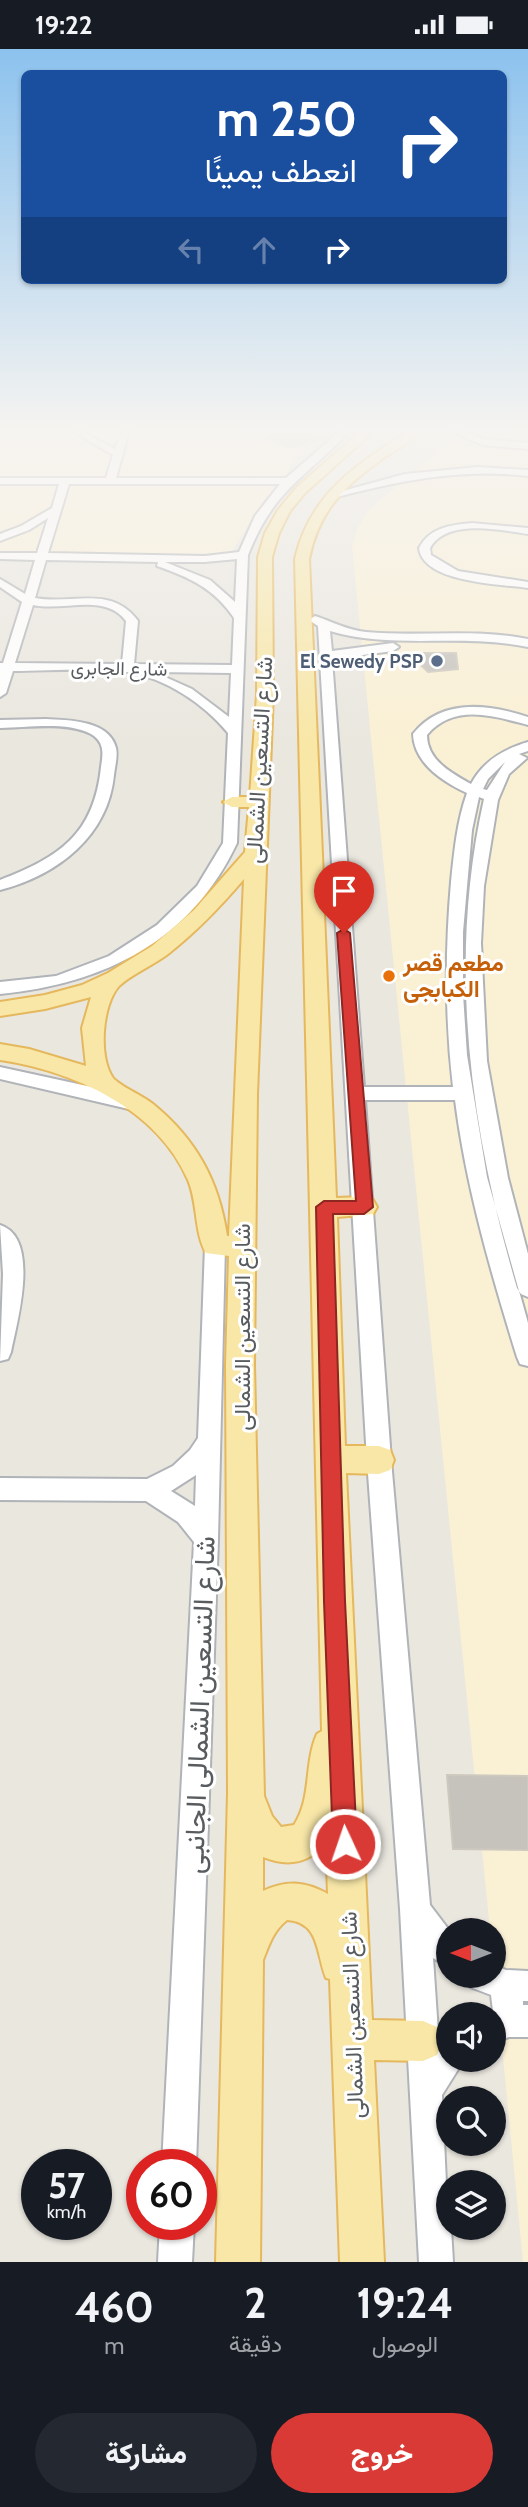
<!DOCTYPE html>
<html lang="ar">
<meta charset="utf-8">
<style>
body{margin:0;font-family:Cabin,Vazirmatn,sans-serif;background:#242831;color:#f1f3f6;direction:rtl;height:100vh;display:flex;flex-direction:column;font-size:26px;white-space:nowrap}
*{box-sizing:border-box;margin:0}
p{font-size:23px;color:#9ea1a6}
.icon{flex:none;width:38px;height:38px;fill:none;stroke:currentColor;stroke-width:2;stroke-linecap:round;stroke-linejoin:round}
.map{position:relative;height:2213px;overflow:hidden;direction:ltr}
.sheet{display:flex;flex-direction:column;background:#171b24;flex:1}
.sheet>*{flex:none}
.guide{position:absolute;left:21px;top:21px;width:486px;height:214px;border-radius:10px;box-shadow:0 2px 5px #0004;direction:rtl;background:#1a4fa0;color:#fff;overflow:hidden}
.needle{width:46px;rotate:270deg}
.controls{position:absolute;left:436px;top:1869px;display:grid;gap:14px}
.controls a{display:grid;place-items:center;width:70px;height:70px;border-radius:50%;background:#171b24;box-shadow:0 2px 5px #0004;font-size:35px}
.speed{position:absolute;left:21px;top:2100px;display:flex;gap:14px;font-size:35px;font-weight:700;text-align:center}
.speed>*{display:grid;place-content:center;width:91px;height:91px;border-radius:50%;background:#171b24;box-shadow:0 2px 5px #0004;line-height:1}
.speed small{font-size:18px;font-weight:400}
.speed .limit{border:10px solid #d22;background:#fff;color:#111}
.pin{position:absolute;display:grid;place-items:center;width:60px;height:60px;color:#fff;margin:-72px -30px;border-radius:50% 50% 50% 0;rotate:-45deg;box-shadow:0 0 7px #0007}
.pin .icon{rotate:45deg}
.me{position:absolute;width:77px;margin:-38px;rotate:357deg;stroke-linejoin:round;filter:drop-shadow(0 0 5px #0008)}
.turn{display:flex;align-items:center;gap:24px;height:147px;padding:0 35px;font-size:32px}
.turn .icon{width:91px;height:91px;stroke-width:2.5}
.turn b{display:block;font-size:49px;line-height:60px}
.lanes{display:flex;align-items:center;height:66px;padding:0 35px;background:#0003;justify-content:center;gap:35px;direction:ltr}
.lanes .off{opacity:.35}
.eta{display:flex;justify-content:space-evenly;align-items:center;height:119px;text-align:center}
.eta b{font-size:42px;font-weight:800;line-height:49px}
.primary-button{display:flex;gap:14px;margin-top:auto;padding:14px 35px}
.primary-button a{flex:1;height:80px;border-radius:42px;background:#da3a35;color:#fff;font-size:28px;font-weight:800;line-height:80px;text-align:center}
.primary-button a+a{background:#242831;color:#f1f3f6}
.status{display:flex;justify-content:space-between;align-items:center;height:49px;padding:0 35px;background:#171b24;direction:ltr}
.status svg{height:19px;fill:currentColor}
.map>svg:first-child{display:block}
</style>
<div class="status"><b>19:22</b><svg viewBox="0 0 49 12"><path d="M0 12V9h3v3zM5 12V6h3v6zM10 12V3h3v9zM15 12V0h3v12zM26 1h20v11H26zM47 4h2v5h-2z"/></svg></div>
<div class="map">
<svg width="528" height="2213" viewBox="0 0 528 2213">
<rect width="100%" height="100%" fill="#eae7df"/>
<!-- commercial -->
<path fill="#faf0d4" d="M0 383H307L288 423 263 452 230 505 0 504Z
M461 383H528V2213H523L494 1915V1881H490L352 498 358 478 369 461Z"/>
<!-- building -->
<path fill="#c6c2bc" stroke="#cec9be" stroke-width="2" d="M283 383H304L322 389 293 399 265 389Z
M408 604H456L458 620 428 623Z
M447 1726 528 1727V1801L453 1800Z"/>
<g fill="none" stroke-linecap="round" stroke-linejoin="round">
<defs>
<path id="minor" d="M74 383H84L115 400 121 383H129L116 429H286L339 383H349C304 430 274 440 248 506L237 794C191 892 104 935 0 945V933L56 927 109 907 157 876 197 837 223 794 228 684C204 655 166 629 127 623 95 618 47 622 13 622L6 644 0 648V614H3L22 553 0 538V530L25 545 35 511 0 510V504H37L48 469 29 481 0 492V485L21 477 52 459 59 435H0V429H106L113 406ZM69 435H280L255 467 239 503 205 507 48 504ZM237 510 235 553 210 531 165 513H205ZM46 511 158 513 157 517C189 528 215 540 234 569L232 616 134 615 138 572C111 535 72 556 35 549ZM33 556C63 563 105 543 126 572L122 615 15 614ZM154 623 231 624 229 668 192 640Z
M452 383H465L484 390 528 394V400L483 396Z
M478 418 528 421V427C459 419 399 432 333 449L328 446 405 425Z
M472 474 528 479V485C500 481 447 469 430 499L431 506 458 522 528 533V539C501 535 423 534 419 499 430 478 451 476 472 474Z
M315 567C333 573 347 581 366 583 421 588 472 579 528 590V598C461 584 393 601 330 582L332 602 393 594 399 598 393 602 332 610 364 1038H453C445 969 445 902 451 833 454 803 457 772 467 744 443 733 414 714 413 685 441 649 489 655 528 668V676C493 667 454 654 427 686 427 711 451 724 471 735 483 712 504 700 528 693V702L519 705 527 709 509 725 498 751 484 837 481 894 487 1012 508 1129 528 1205V1248L521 1245 517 1239C470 1080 447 914 484 750L479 748 472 781 463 883V945L467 1006 487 1128 528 1274V1317L520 1315 517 1308C491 1224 466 1138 455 1051H365L391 1411 430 1856 449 1881 448 1918 433 1909 439 1998 448 1994V2011H464L442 2046 448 2179H451L453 2213H419L400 1860 367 1411 318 577 309 571ZM505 713 487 741 483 740 488 730Z
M46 670C68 671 109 671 116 699 118 707 115 717 114 726 108 787 58 826 0 841V831C60 808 94 785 101 718 103 705 105 693 91 685 66 672 27 679 0 679V671Z
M0 1018 133 1047 140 1049 142 1054 140 1059 133 1061 0 1030Z
M0 1176C41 1189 17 1273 11 1303L8 1310 0 1312 3 1225Z
M215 1189 222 1191 225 1197 218 1490 196 2116H162L194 1493 178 1473 146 1452 0 1451V1429L147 1430 173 1417 190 1401 198 1389 205 1197 208 1191ZM196 1426 195 1457 171 1442Z
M494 1916 506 1921 528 1922V1952H523V1956H528V1988H509L494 1993V1965H484L493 1962 491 1946 470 1938 466 1927H494Z
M160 2175H194L192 2213H158Z"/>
<path id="major" d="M360 383H373L305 444 290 462 279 484 272 508 273 645 257 1045 254 1316 264 1747 272 1767 281 1778 294 1776C312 1749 304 1714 317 1685L322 1682 295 510C310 445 355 417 407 383H421C412 393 397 400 385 408 345 436 319 461 309 510L324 851 349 854 352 858 349 862 324 864 336 1149 364 1148 373 1151 377 1158 373 1165 337 1168 345 1397H379L390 1401 394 1411 390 1421 379 1425 346 1424 372 1971 423 1972 437 1978 443 1992 437 2006 423 2012 374 2011 384 2213H340L330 1930 326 1929C316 1904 320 1873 287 1871 273 1882 269 1896 263 1911L260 2213H216L228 1744 226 1316 229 1207 206 1204C194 1183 198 1154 188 1131 157 1059 73 1022 0 1011V995L29 1000 86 1017 82 979 91 948 45 960 0 967V953L45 946 82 936 108 924 152 897 194 861 245 803 249 758H232L223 753 232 748H250L257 645 258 508 265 484 278 461 297 438ZM244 830 229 1187H227C219 1132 196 1090 153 1055 143 1047 120 1037 113 1029 98 1008 102 956 119 937 130 926 154 916 168 905 196 883 221 857 244 830ZM326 1792 328 1845C305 1832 286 1831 263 1842V1808C287 1818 311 1815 326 1792Z"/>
</defs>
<!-- minor casing -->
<use href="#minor" stroke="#b0b3b7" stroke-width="4"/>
<!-- major casing -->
<use href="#major" stroke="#e5b85e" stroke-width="4"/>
<!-- minor -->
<use href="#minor" fill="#fff" fill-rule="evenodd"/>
<!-- major -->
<use href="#major" fill="#f8e7a7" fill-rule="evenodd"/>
</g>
<!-- sky -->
<linearGradient id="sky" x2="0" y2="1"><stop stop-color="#8cc2ee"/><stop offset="0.55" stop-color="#f6f4f1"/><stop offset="1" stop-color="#f6f4f1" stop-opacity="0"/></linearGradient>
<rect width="528" height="693" fill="url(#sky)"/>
<!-- route -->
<path fill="#da3a35" stroke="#8e2622" stroke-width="2" d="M344 880 350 884 373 1158 364 1165H333L345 1552 357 1795 353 1803 345 1807 336 1803 333 1795 324 1552 316 1158 324 1152H356L337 884Z"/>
<!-- markers -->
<circle fill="#5c6f8a" stroke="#fff" stroke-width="2.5" cx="437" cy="612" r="7"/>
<circle fill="#e8710a" stroke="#fff" stroke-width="2.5" cx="389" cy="927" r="7"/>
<g text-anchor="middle" stroke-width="6" stroke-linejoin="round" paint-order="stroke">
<!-- far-service labels -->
<g font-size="19" font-weight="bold" fill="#4e5e75" stroke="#fff" text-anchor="end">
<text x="423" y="619">El Sewedy PSP</text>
</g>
<!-- far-street labels -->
<g font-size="19" fill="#585c5f" stroke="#fff">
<text transform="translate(119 619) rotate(1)" y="7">شارع الجابرى</text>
</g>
<!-- street labels -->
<g font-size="23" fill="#585c5f" stroke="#fff">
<text transform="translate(259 711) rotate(-87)" y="8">شارع التسعين الشمالى</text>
<text transform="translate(242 1278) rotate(-90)" y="8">شارع التسعين الشمالى</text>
<text transform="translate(352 1966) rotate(-92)" y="8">شارع التسعين الشمالى</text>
</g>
<!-- food labels -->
<g font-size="23" font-weight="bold" fill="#c56008" stroke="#fff" text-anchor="start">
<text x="403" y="922">مطعم قصر<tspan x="403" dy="26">الكبابجى</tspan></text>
</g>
<!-- near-street labels -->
<g font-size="28" fill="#585c5f" stroke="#fff">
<text transform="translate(199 1656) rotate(-88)" y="10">شارع التسعين الشمالى الجانبى</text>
</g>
</g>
</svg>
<div class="controls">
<a><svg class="needle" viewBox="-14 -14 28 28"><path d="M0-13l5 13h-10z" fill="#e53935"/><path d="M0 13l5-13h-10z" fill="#9ea1a6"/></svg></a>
<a><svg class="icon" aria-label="sound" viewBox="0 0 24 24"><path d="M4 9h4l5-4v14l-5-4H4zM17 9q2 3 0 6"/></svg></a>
<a><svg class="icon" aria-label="search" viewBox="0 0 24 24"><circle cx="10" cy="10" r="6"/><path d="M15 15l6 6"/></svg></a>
<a><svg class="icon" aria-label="layers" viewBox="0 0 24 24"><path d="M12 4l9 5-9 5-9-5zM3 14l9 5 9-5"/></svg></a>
</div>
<div class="speed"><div>57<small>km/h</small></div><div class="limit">60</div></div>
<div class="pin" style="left:344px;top:884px;background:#d93025"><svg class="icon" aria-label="arrive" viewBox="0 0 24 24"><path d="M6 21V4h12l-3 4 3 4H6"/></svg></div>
<svg class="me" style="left:345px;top:1795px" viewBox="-20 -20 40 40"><circle r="17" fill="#da3a35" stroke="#fff" stroke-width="3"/><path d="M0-11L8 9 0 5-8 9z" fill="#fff"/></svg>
<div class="guide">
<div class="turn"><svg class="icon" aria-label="right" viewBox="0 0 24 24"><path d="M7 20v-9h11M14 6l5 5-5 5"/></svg><div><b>250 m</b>انعطف يمينًا</div></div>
<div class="lanes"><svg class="icon off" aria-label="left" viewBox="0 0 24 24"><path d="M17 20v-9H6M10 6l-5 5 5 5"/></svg><svg class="icon off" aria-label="ahead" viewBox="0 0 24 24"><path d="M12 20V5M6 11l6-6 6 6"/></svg><svg class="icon" aria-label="right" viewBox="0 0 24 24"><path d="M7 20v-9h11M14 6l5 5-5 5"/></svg></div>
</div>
</div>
<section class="sheet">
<div class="eta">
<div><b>19:24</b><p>الوصول</p></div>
<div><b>2</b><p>دقيقة</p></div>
<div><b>460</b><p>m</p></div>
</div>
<div class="primary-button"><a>خروج</a><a>مشاركة</a></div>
</section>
